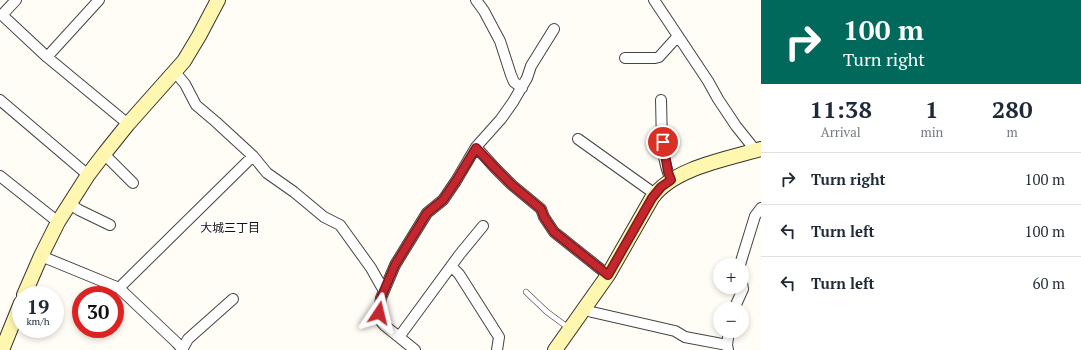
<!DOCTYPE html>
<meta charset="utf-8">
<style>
body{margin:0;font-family:"PT Serif","Noto Sans JP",serif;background:#f2f2f3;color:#1f2937;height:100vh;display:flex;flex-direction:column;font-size:15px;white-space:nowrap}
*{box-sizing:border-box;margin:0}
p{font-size:13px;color:#747a83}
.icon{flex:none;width:22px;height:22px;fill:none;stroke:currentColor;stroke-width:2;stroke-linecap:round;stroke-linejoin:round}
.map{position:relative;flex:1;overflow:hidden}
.drawer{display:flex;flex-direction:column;background:#fff;width:320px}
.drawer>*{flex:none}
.banner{background:#00695c;color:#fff;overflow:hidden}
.fabs{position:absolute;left:713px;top:258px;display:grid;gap:8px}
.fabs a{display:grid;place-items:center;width:36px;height:36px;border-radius:50%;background:#fff;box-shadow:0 2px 6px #0003;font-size:20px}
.speed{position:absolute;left:12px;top:286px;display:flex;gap:8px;font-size:20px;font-weight:700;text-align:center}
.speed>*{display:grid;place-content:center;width:52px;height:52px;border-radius:50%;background:#fff;box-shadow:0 2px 6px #0003;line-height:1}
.speed small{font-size:10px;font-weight:400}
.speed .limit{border:6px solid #d22;background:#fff;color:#111}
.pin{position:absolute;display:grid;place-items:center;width:34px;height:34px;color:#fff;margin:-17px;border:2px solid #fff;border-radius:50%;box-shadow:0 1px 4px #0007}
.me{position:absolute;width:44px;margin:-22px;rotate:10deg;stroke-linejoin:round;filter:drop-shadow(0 0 3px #0008)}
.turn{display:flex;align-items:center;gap:14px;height:84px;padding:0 16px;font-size:18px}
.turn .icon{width:52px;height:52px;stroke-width:2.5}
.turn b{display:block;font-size:28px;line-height:34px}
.eta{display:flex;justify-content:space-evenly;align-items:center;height:68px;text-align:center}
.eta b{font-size:24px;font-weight:700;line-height:28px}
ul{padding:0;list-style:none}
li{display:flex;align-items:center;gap:12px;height:52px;padding:0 16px;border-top:1px solid #e0e1e3}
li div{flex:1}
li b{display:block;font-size:15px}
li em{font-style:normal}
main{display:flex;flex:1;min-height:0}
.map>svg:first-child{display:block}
</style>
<main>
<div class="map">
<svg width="761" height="350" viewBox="0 0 761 350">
<rect width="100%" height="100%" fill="#fffdf5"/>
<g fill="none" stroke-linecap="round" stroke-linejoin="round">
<defs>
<path id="lane" d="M526 292 547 312 570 329"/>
<path id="street" d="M16 0 2 15 47 57 128 124
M476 0 484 11 500 41 511 75 514 82 522 88
M654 0 708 81 718 99 736 126 756 151
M47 57 99 0
M625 58H655L659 57 678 36
M175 72 185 84 196 105 216 122 253 156 267 173 294 192 324 217 340 225 371 268 384 291
M0 100 88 175
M661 100C662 125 660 157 671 180
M578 139 655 194
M476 147 495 168 512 185 541 209 544 217 554 232 608 275
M104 154 133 183
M0 176 58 222
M70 204 79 210 110 225
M41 256 119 288 177 343 183 350
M740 265 742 258 755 216 761 208
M451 266 459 274 499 337 497 350
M119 288 253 156
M584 308 592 312 675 331 685 337 727 345
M734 309 743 289 742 283
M399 337 460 254 483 226
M182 350 188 339 233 299
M415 350 384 325 380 320 379 313 381 298 395 265 427 213 443 200 456 181 476 147 501 119 513 102 527 78 531 66 554 29
M728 350 727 345 729 331"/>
<path id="secondary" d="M24 295 41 256 58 222 88 175 104 154 128 124 184 61 199 36 218 0
M2 350 21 303
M555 350 608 275 652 198C673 168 727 159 761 149"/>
</defs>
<!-- lane casing -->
<use href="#lane" stroke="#444" stroke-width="6"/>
<!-- street casing -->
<use href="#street" stroke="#444" stroke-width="12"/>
<!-- secondary casing -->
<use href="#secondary" stroke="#333" stroke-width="16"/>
<!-- lane -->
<use href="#lane" stroke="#fff" stroke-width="5"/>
<!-- street -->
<use href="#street" stroke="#fff" stroke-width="10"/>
<!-- secondary -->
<use href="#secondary" stroke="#fff6b0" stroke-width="14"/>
</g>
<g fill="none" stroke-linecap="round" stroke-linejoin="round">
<defs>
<path id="route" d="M379 313 381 298 395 265 427 213 443 200 456 181 476 148 495 168 512 185 541 209 544 217 554 232 608 275 652 198 661 187 671 180 668 172 663 142"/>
</defs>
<!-- route casing -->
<use href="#route" stroke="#7f191e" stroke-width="10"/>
<!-- route -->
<use href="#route" stroke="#c4262e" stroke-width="7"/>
</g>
<g text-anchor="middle" stroke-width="4" stroke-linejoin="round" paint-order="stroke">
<!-- neighbourhood labels -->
<g font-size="12" fill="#111" stroke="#fff">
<text x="230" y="232">大城三丁目</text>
</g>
</g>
</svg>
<div class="fabs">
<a>+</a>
<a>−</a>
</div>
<div class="speed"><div>19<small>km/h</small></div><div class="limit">30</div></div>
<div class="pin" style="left:663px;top:142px;background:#d93025"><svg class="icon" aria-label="arrive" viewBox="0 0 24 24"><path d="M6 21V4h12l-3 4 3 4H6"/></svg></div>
<svg class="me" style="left:379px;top:313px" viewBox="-20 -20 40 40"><path d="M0-17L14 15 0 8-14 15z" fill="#c4262e" stroke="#fff" stroke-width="4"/></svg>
</div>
<section class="drawer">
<div class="banner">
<div class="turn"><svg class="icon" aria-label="right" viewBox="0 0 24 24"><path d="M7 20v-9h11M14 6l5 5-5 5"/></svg><div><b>100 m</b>Turn right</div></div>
</div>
<div class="eta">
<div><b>11:38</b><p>Arrival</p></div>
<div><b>1</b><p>min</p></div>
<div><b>280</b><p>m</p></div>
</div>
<ul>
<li><svg class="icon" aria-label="right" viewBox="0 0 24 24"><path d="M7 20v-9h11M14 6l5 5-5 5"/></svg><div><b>Turn right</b></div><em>100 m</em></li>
<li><svg class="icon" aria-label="left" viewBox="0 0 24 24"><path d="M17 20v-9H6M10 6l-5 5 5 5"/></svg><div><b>Turn left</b></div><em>100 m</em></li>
<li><svg class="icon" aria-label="left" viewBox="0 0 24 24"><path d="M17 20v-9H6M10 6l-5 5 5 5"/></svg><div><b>Turn left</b></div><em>60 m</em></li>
</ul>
</section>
</main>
